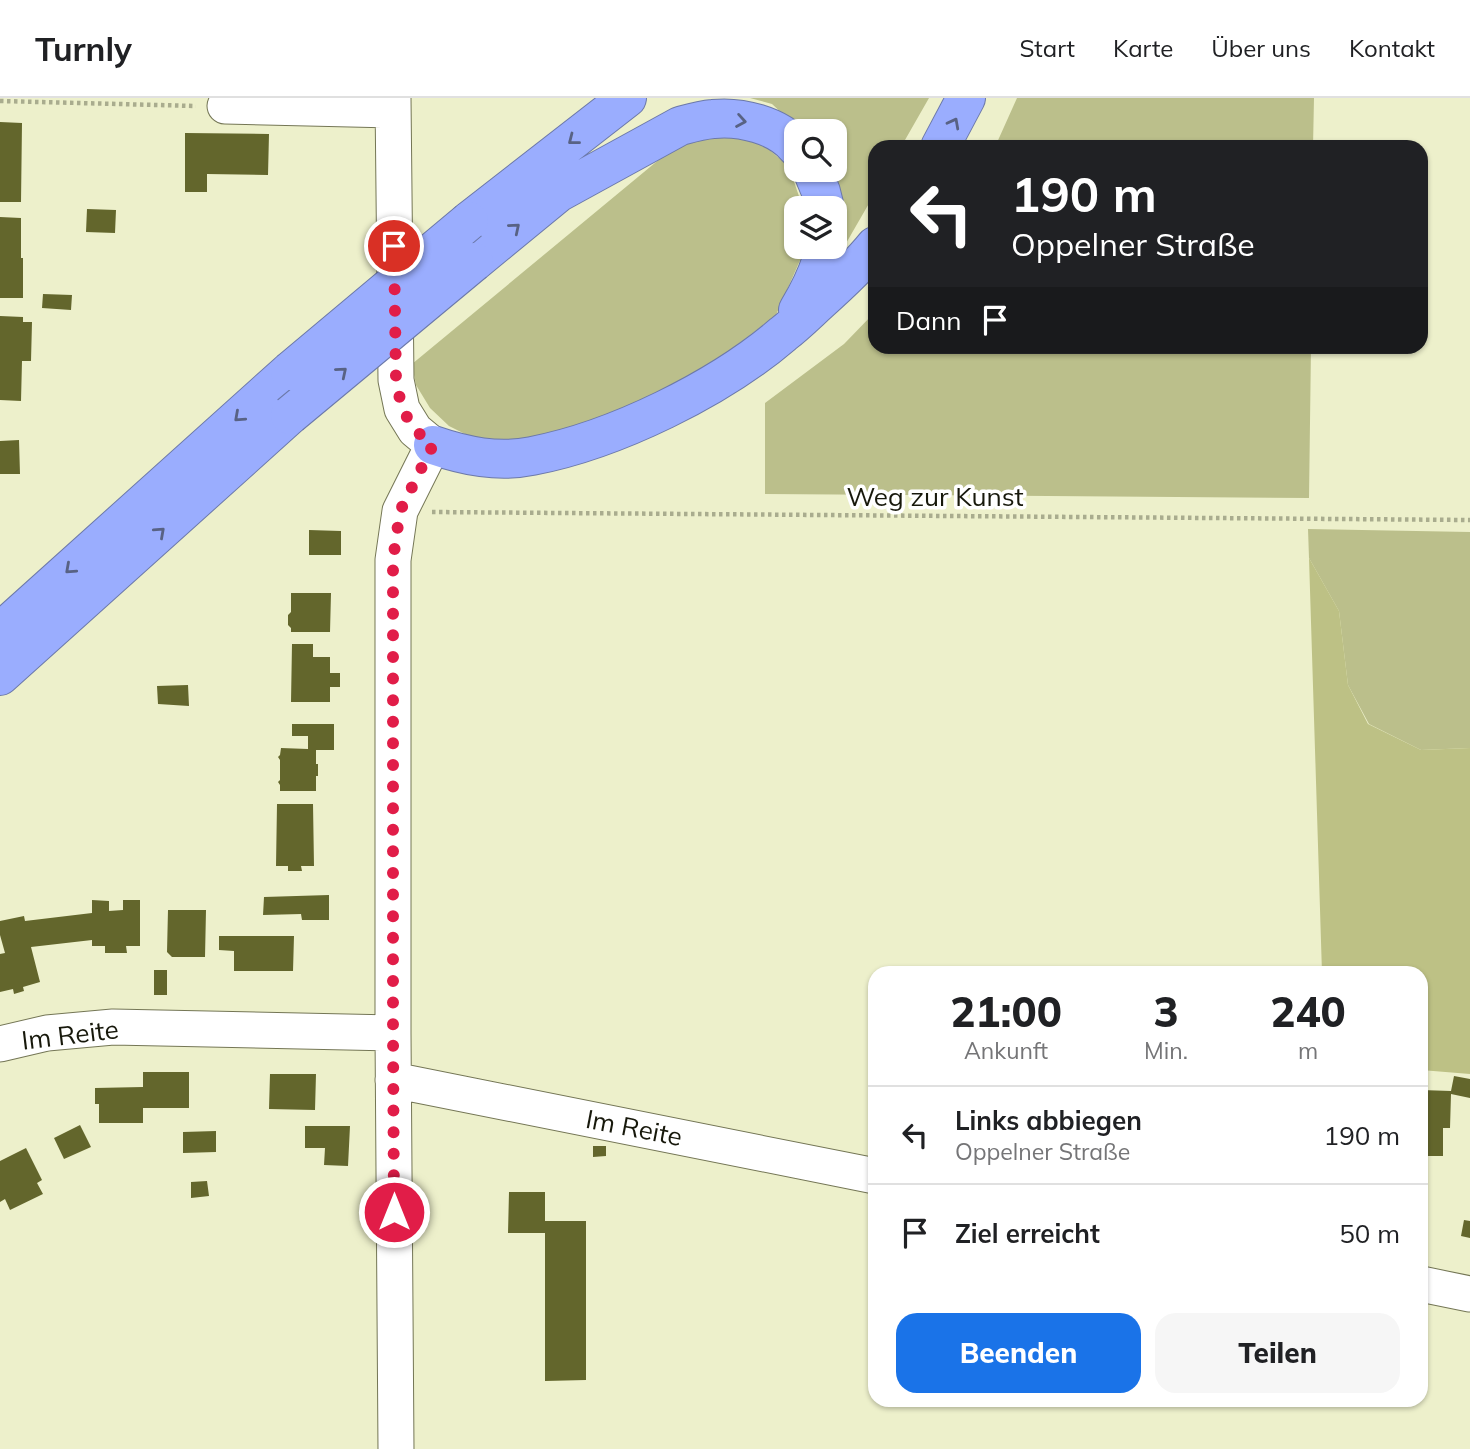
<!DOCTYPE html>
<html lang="de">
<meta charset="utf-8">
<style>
body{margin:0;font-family:Mulish,sans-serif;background:#f6f6f6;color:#202124;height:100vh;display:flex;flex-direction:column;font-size:26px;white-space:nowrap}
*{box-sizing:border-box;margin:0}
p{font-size:23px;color:#757577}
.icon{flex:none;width:38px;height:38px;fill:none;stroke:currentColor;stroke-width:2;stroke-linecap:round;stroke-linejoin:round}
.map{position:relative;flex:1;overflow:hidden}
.side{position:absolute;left:868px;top:868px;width:560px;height:441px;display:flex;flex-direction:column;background:#fff;border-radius:21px;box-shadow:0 2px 5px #0004}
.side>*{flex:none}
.top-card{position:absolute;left:868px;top:42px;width:560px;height:214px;border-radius:21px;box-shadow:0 2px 5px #0004;background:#202124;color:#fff;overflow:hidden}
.fabs{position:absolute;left:784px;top:21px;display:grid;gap:14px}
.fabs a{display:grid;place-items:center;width:63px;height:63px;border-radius:14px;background:#fff;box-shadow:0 2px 5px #0004;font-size:35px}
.pin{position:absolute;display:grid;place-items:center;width:60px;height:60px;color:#fff;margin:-30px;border:4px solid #fff;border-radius:50%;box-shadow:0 2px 7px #0007}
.me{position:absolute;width:77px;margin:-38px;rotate:0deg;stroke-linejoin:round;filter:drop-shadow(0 0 5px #0008)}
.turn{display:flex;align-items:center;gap:24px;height:147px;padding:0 28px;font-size:32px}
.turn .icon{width:91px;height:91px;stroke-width:2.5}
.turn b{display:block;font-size:49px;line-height:60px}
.then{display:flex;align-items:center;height:66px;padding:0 28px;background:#0003;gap:14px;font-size:26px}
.eta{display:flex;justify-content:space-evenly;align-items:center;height:119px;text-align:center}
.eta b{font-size:42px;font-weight:800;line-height:49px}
.primary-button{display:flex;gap:14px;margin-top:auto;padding:14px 28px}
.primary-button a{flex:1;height:80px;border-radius:21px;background:#1a73e8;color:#fff;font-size:28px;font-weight:800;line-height:80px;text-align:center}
.primary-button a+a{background:#f6f6f6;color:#202124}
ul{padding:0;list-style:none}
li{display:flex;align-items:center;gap:21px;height:98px;padding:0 28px;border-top:2px solid #e0e0e0}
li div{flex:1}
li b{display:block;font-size:26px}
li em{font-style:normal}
header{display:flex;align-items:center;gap:42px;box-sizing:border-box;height:98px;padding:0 35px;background:#fff;border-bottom:2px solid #e0e0e0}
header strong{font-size:33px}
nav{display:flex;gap:38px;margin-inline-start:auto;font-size:24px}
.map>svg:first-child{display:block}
</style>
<header>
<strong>Turnly</strong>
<nav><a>Start</a><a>Karte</a><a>Über uns</a><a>Kontakt</a></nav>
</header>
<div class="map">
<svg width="1470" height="1351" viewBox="0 0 1470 1351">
<rect width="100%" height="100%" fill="#edf0cb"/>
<!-- green -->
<path fill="#bbbf8b" d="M750 0H929L901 49H875V95L841 154 840 98 828 72H835V33H801L772 6Z
M1017 0H1314L1313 49H995Z
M715 35 763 46 789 69 802 107V110H796V149H805V151L776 217 701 275 648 301 549 340 510 343 473 340 449 328 430 310 416 287 412 266 673 50Z
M875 214V248L1311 249 1309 400 765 396V305L844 246Z
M1308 431 1470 434V650L1421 652 1369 626 1348 587 1339 513 1309 460Z"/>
<!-- forest -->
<path fill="#bdc185" d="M1309 460 1339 513 1348 587 1368 626 1421 652 1470 650V976L1421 972V875H1322Z"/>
<!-- building -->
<path fill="#63662c" d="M0 24 22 25 21 104H0Z
M185 35 269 36 268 77 207 76V94H185Z
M87 111 116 112 115 135 86 134Z
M0 119 21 120V160H23V200H0Z
M43 196 72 197 71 212 42 210Z
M0 218 23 219V224H32L31 263H22L21 303 0 302Z
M19 342 20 376H0V343Z
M309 432 341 433V457H309Z
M291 495H331L330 534H291V530L288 527V517L291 514Z
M292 546H313V559H330V575H340V589H330V604H291Z
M188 587 189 608 158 606 157 588Z
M292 626H334V652H316V666H318V678H316V693H280V687L278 684 280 682V662L278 659 280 657 281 650 308 651V638H292Z
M277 706H313L314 768H301L302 773H288V768H276Z
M329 797V822H302L301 816 263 817 264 799Z
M92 802 109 803V813L123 812V802H140V848H126L127 855H105V848H92V842L31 849 40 884 23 889 24 893 14 896 13 891 0 894V856L5 855 0 837V823L24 818 25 823 92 815Z
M168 812H206L205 859H172L167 854Z
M219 838H294L293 873H234V853L219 852Z
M154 872H167V897H154Z
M143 974H189V1010H143V1025H99V1006H95V990L143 989Z
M270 976H316L315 1012 269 1011Z
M1454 978 1470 981V1000L1451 996 1450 1030H1443V1058H1421V992L1451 993Z
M80 1027 91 1049 64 1061 54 1040Z
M305 1028H350L348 1068 324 1067 325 1050H305Z
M216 1033V1054L183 1055V1034Z
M593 1048H606V1058L593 1059Z
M26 1050 42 1082 37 1085 43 1096 10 1112 5 1101 0 1104V1063Z
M207 1083 209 1098 191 1100V1084Z
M509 1094H545V1123H586V1282L545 1283V1135H508Z
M1464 1122 1470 1123V1140L1461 1138Z"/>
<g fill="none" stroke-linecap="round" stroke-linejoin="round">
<defs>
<path id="minor" d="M393 0 396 282 402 311 415 332 433 347 400 413 393 462V935L396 1351
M225 8 393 12
M0 946 47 935 113 929 393 935
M393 982 875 1078
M1421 1186 1470 1196"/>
<path id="highway" d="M940 49 966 0
M812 72 821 94 825 110
M556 96 680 28C691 25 701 22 713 21 740 18 778 27 796 49
M469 123 627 0
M474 164 575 81
M798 212C810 192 820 172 825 149
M433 347C465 358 498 365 532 358 615 342 719 291 783 236 796 226 807 215 819 204 838 187 859 168 875 148
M0 534 290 273
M0 578 290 317"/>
</defs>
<!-- minor casing -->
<use href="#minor" stroke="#747655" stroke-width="37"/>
<!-- highway casing -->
<use href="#highway" stroke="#6c79a9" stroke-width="40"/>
<!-- path -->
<path stroke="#a9ac8e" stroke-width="4.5" stroke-dasharray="3.5 3.5" stroke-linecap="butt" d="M0 3 196 8
M432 414 1470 422"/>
<!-- minor -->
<use href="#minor" stroke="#fff" stroke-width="35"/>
<!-- highway -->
<use href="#highway" stroke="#9aadfe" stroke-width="38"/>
<defs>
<path id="highway-bridge" d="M290 273 469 123
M290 317 474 164"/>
</defs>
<!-- highway-bridge casing -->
<use href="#highway-bridge" stroke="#6c79a9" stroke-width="40" stroke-linecap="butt"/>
<!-- highway-bridge -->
<use href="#highway-bridge" stroke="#9aadfe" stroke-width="38"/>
</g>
<!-- one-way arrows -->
<defs><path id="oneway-chevron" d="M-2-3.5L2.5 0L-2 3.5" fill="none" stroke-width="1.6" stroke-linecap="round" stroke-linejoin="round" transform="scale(1.75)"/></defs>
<g stroke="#586284">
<use href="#oneway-chevron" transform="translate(741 23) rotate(10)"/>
<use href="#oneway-chevron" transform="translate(954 25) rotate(-62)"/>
<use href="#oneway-chevron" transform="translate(573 42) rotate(142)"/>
<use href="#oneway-chevron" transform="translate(515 130) rotate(-40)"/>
<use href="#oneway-chevron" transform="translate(342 274) rotate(-40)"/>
<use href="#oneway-chevron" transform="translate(239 319) rotate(138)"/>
<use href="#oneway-chevron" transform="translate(160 434) rotate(-42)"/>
<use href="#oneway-chevron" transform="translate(70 471) rotate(138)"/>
</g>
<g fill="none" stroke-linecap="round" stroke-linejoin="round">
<!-- route -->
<path stroke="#e11d48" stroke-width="12" stroke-dasharray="0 21.6" d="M394 148 396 282 402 311 415 332 433 347 400 413 393 462V935L394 1114"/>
</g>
<g text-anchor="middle" stroke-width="7" stroke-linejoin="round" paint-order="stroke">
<!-- street labels -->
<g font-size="26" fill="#17180b" stroke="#fff">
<text x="935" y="408">Weg zur Kunst</text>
<text transform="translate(70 937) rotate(-7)" y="9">Im Reite</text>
<text transform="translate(634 1030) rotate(11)" y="9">Im Reite</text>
</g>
</g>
</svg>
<div class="fabs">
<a><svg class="icon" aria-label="search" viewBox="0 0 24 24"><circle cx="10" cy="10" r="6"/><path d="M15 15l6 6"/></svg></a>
<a><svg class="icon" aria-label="layers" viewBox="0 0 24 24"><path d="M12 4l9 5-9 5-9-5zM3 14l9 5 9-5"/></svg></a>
</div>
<div class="pin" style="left:394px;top:148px;background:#d93025"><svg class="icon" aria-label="arrive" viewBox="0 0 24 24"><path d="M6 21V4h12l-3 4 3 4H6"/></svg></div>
<svg class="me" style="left:394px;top:1114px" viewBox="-20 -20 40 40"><circle r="17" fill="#e11d48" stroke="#fff" stroke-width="3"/><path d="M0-11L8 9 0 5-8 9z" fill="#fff"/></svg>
<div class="top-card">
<div class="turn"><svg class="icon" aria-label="left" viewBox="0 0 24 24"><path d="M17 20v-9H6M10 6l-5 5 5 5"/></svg><div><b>190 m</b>Oppelner Straße</div></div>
<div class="then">Dann<svg class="icon" aria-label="arrive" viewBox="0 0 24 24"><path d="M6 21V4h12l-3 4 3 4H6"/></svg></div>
</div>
<section class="side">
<div class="eta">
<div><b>21:00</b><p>Ankunft</p></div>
<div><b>3</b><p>Min.</p></div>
<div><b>240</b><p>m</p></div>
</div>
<ul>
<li><svg class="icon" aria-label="left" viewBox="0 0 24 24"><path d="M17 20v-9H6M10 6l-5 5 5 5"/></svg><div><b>Links abbiegen</b><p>Oppelner Straße</p></div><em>190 m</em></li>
<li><svg class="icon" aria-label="arrive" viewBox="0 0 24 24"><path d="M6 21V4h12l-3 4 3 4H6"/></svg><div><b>Ziel erreicht</b></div><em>50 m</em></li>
</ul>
<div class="primary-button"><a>Beenden</a><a>Teilen</a></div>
</section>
</div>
